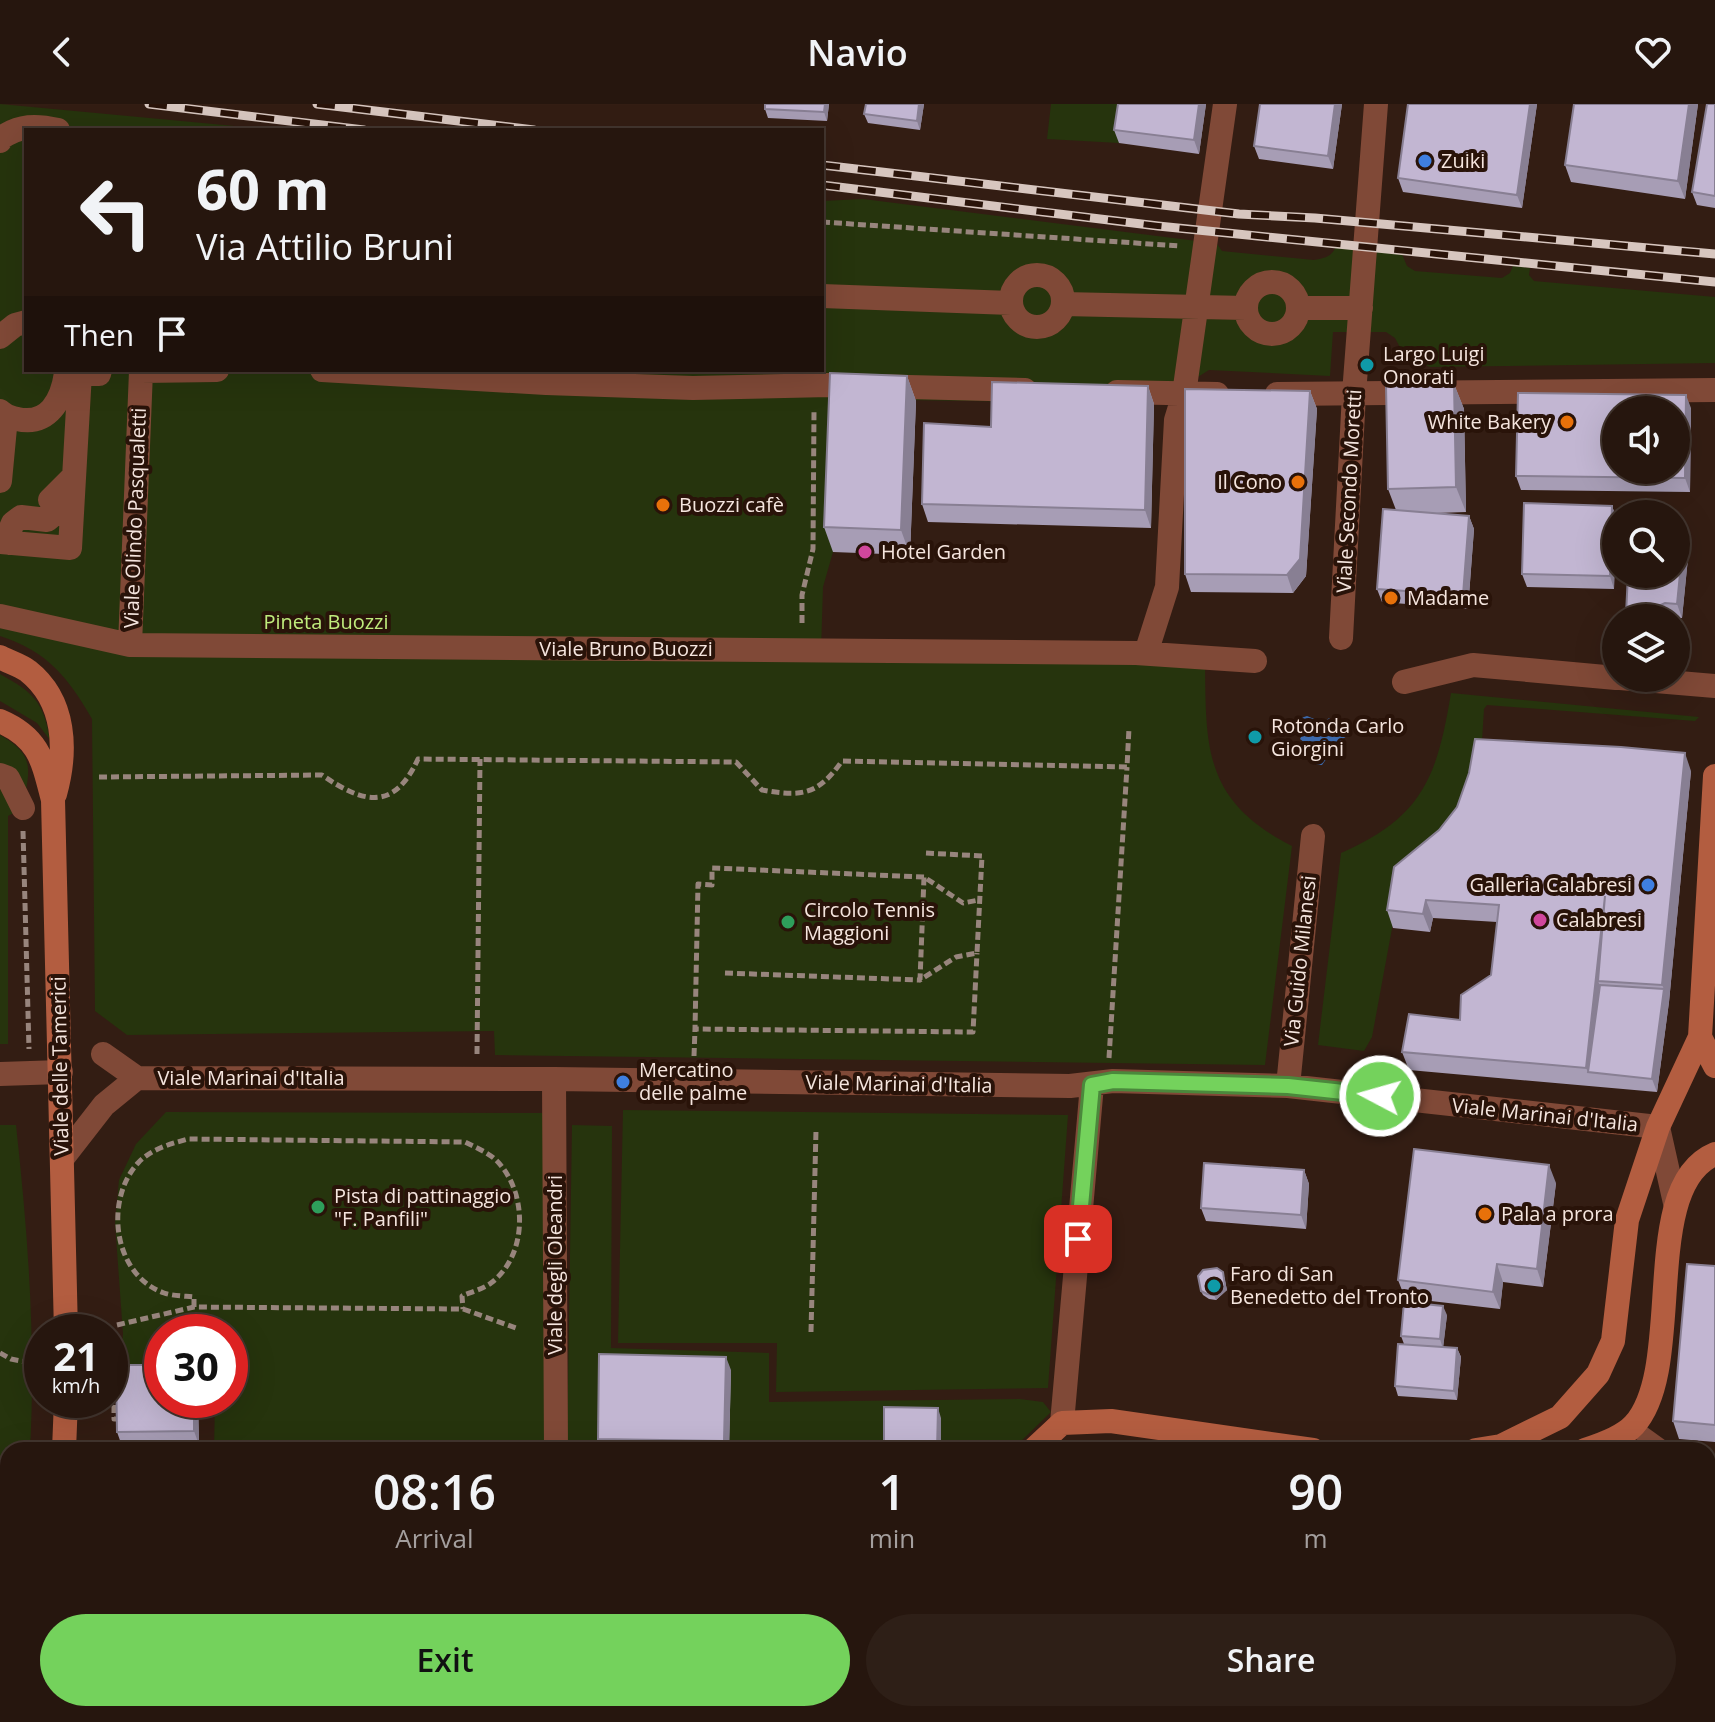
<!DOCTYPE html>
<meta charset="utf-8">
<style>
body{margin:0;font-family:"Open Sans",sans-serif;background:#2e1f17;color:#f1f3f6;height:100vh;display:flex;flex-direction:column;font-size:30px;white-space:nowrap}
*{box-sizing:border-box;margin:0}
p{font-size:26px;color:#a49f9e}
.icon{flex:none;width:44px;height:44px;fill:none;stroke:currentColor;stroke-width:2;stroke-linecap:round;stroke-linejoin:round}
.map{position:relative;flex:1;overflow:hidden}
.drawer{position:absolute;left:0px;top:1338px;width:1716px;height:280px;display:flex;flex-direction:column;background:#26160e;border-radius:24px 24px 0 0;box-shadow:0 8px 32px #0002,0 0 0 2px #42352e}
.drawer>*{flex:none}
.top-card{position:absolute;left:24px;top:24px;width:800px;height:244px;border-radius:0px;box-shadow:0 8px 32px #0002,0 0 0 2px #42352e;background:#26160e;color:#f1f3f6;overflow:hidden}
.controls{position:absolute;left:1602px;top:292px;display:grid;gap:16px}
.controls a{display:grid;place-items:center;width:88px;height:88px;border-radius:50%;background:#26160e;box-shadow:0 8px 32px #0002,0 0 0 2px #42352e;font-size:40px}
.speed{position:absolute;left:24px;top:1210px;display:flex;gap:16px;font-size:40px;font-weight:700;text-align:center}
.speed>*{display:grid;place-content:center;width:104px;height:104px;border-radius:50%;background:#26160e;box-shadow:0 8px 32px #0002,0 0 0 2px #42352e;line-height:1}
.speed small{font-size:20px;font-weight:400}
.speed .limit{border:12px solid #d22;background:#fff;color:#111}
.pin{position:absolute;display:grid;place-items:center;width:68px;height:68px;color:#fff;margin:-34px;border-radius:16px;box-shadow:0 4px 12px #0006}
.me{position:absolute;width:88px;margin:-44px;rotate:276deg;stroke-linejoin:round;filter:drop-shadow(0 0 6px #0008)}
.turn{display:flex;align-items:center;gap:28px;height:168px;padding:0 40px;font-size:36px}
.turn .icon{width:104px;height:104px;stroke-width:2.5}
.turn b{display:block;font-size:56px;line-height:68px}
.then{display:flex;align-items:center;height:76px;padding:0 40px;background:#0003;gap:16px;font-size:30px}
.eta{display:flex;justify-content:space-evenly;align-items:center;height:136px;text-align:center}
.eta b{font-size:48px;font-weight:600;line-height:56px}
.primary-button{display:flex;gap:16px;margin-top:auto;padding:16px 40px}
.primary-button a{flex:1;height:92px;border-radius:48px;background:#74d25c;color:#111;font-size:32px;font-weight:600;line-height:92px;text-align:center}
.primary-button a+a{background:#2e1f17;color:#f1f3f6}
header{display:flex;justify-content:space-between;align-items:center;height:104px;padding:0 40px;background:#26160e;font-size:36px;font-weight:600}
.map>svg:first-child{display:block}
</style>
<header><svg class="icon" aria-label="back" viewBox="0 0 24 24"><path d="M15 5l-7 7 7 7"/></svg>Navio<svg class="icon" aria-label="heart" viewBox="0 0 24 24"><path d="M12 20l-8-8c-3-5 5-10 8-4 3-6 11-1 8 4z"/></svg></header>
<div class="map">
<svg width="1715" height="1618" viewBox="0 0 1715 1618">
<rect width="100%" height="100%" fill="#331d13"/>
<!-- green -->
<path fill="#26340d" d="M0 0 277 26H26V266H822V97L863 95 1197 137 1217 140 1222 147 1314 156C1325 154 1331 153 1336 143L1365 147 1401 148 1407 162 1415 167 1502 174 1510 169 1513 162 1530 164 1529 171 1534 177 1715 193V259L1430 263 1404 251 1395 234 1386 228H1333L1330 272 1209 266 1155 300 840 295 833 448 823 483 821 547 1205 553C1206 642 1202 696 1292 742L1265 961 495 951 494 927 127 931 95 907 92 615C68 573 47 547 0 532Z
M1051 0H1124L1119 39 1047 35Z
M0 570C34 589 43 597 50 636L37 619 0 597Z
M1451 589 1699 613 1695 617 1487 601 1484 605 1481 653 1476 687 1400 781 1372 933 1364 947 1318 941 1341 749C1423 713 1437 673 1451 589Z
M0 631C37 652 29 666 23 704L8 712V940H0Z
M623 1006 1068 1011 1048 1284 776 1288 777 1239H618Z
M166 1008 546 1009 545 1346H214L215 1296H230V1228H162V1267L119 1268 123 1230 115 1119 119 1076 136 1040Z
M0 1021H16C28 1130 36 1237 30 1346H8V1610H17L16 1618H0Z
M572 1021 612 1022 611 1244 769 1249V1298L1020 1295 1043 1298 1051 1308 1012 1346H567Z
M566 1610 786 1612 781 1618H537Z"/>
<!-- water -->
<path fill="#3c6aad" d="M1307 612 1324 619 1329 614 1332 617 1340 614 1348 623 1347 632 1335 640 1333 651H1329L1322 661H1316L1309 657V649L1306 647 1305 639 1300 635 1302 631 1295 624 1301 614Z"/>
<g fill="none" stroke-linecap="round" stroke-linejoin="round">
<!-- path -->
<path stroke="#98857d" stroke-width="5" stroke-dasharray="8 4" stroke-linecap="butt" d="M822 118 1180 142
M802 519V491L813 445 814 307
M99 673 322 671C364 700 394 707 418 655L736 658 762 686C802 693 818 691 842 657L1127 663 1129 624
M23 727 29 945
M926 749 982 752 977 849 956 853 920 876 924 773 963 799 979 796
M924 773 712 764V781L698 780 695 925 973 928 977 849
M725 869 920 876
M477 950 480 655
M694 952 695 925
M1109 954 1127 663
M194 1203V1193C185 1192 173 1192 164 1189 113 1171 104 1096 138 1059 151 1045 170 1040 188 1035L465 1038C475 1043 489 1049 497 1057 528 1089 528 1151 491 1179 483 1185 471 1188 462 1192L463 1205
M117 1221 194 1203 463 1205 516 1224
M811 1228 816 1026
M0 1249 11 1255 41 1261
M121 1272H114V1315H122
M40 1285V1239
M0 1463H8
M915 1618 921 1610"/>
<!-- lane -->
<path stroke="#804937" stroke-width="16" d="M1633 1323 1665 1346
M1708 1379 1715 1385
M1311 1618 1328 1615 1332 1618"/>
<!-- street -->
<path stroke="#804937" stroke-width="24" d="M0 37 1 34C20 21 36 21 58 26
M1011 197a26 26 0 1 1 52 0a26 26 0 1 1-52 0Z
M1246 204a26 26 0 1 1 52 0a26 26 0 1 1-52 0Z
M822 192 1011 199
M1063 200 1246 204
M1298 204H1361
M0 233 15 221 26 218
M322 266 546 279 693 284 829 281 1025 286
M1117 288 1217 290
M1277 290 1715 286
M0 307C6 313 10 313 17 315 49 322 62 296 66 269
M0 377 6 313
M0 438 70 444 80 269 99 270 100 266
M10 439 7 433 13 419 21 413 47 416 59 406 50 396 74 372
M0 512 130 541 1136 549 1255 557
M1341 534 1354 290 1376 0
M130 541 141 267 217 266
M1146 549 1167 483 1176 316 1184 290 1225 0
M1620 574 1715 582
M1404 578 1473 561 1616 574
M0 671 8 674 23 704
M103 950 137 974 554 975 1070 982 1113 977 1288 982 1658 1023 1675 1099
M0 970 61 968
M554 975 556 1346
M1288 982 1313 732
M62 1055 104 1001 137 974
M1062 1319 1092 981
M1708 1424 1715 1414
M246 1610 248 1618
M492 1618 527 1610
M1608 1618 1613 1610"/>
<!-- secondary -->
<path stroke="#b35d40" stroke-width="24" d="M0 553C9 558 20 561 28 567 66 597 67 647 55 690
M0 617C40 634 43 658 53 696L66 1228
M1700 933 1715 962
M64 1346 66 1296
M1033 1346 1062 1319 1111 1317 1313 1346
M1476 1346 1501 1342 1560 1313 1598 1270 1613 1237 1627 1116 1658 1023 1700 933 1715 672
M1585 1346C1601 1341 1622 1334 1634 1321 1687 1263 1638 1082 1715 1050
M36 1610V1618
M66 1610 67 1618
M834 1618 840 1610
M880 1618 886 1610"/>
<defs>
<path id="rail" d="M149 0 364 26
M317 0 534 26
M822 61 1239 110 1315 114 1715 150
M822 81 1158 122 1715 178"/>
</defs>
<!-- rail casing -->
<use href="#rail" stroke="#d7c6bf" stroke-width="9"/>
<!-- rail -->
<use href="#rail" stroke="#291309" stroke-width="6" stroke-dasharray="18" stroke-linecap="butt"/>
</g>
<!-- wall -->
<path fill="#a79db5" d="M829 0 827 17 768 14 765 5Z
M924 0 920 26 868 19 864 10Z
M1118 0H1206L1199 50 1119 39 1114 26Z
M1342 0 1333 65 1259 55 1254 42Z
M1408 0H1537L1522 104 1403 88 1398 74Z
M1698 0 1685 95 1571 78 1565 61Z
M1715 0V104L1697 101 1692 88Z
M907 272 916 297 910 451 833 448 824 423Z
M1454 280 1464 305 1466 408 1437 409 1469 412 1474 425 1468 505 1382 498 1377 485 1396 406 1388 385Z
M1148 282 1154 300 1151 424 928 418 922 400 991 323Z
M1310 287 1317 305 1306 472 1293 489 1191 488 1185 470Z
M1691 304 1690 388 1521 386 1516 372Z
M1612 402 1616 413 1614 485 1527 483 1522 470Z
M1685 420 1690 434 1682 514H1627L1626 510Z
M1691 667 1669 898 1657 988 1409 966 1402 948 1460 916 1491 871 1497 818 1433 814 1430 828 1393 824 1387 806Z
M1304 1066 1309 1080 1306 1125 1206 1117 1201 1104Z
M1556 1079 1543 1183 1503 1178 1500 1205 1405 1194 1398 1176Z
M1715 1162V1338L1679 1335 1673 1317Z
M1223 1168 1227 1186 1216 1196 1209 1195 1203 1191 1201 1187Z
M1447 1211 1443 1243 1457 1244 1461 1253 1457 1296 1398 1292 1395 1282 1404 1240 1401 1232Z
M731 1266 729 1346H602L598 1335Z
M198 1296 199 1341 122 1342 117 1328Z
M272 1610H443L412 1618H274Z"/>
<!-- shaded-wall -->
<path fill="#887f93" d="M825 0H829L827 17 824 8Z
M919 0H924L920 26 917 17Z
M1199 0H1206L1199 50 1194 36Z
M1335 0H1342L1333 65 1328 52Z
M1530 0H1537L1522 104 1517 91Z
M1689 0H1698L1685 95 1678 77Z
M907 272 916 297 910 451 901 426Z
M1454 280 1464 305 1466 408 1456 383Z
M1148 282 1154 300 1151 424 1145 406Z
M1310 287 1317 305 1306 472 1293 489 1287 471Z
M1686 291 1691 304 1690 388 1685 374Z
M1612 402 1616 413 1614 485 1610 472Z
M1469 412 1474 425 1468 505 1463 491Z
M1685 420 1690 434 1682 514 1677 500Z
M1685 649 1691 667 1669 898 1657 988 1652 975 1664 885 1662 881Z
M1605 792 1598 877 1603 890 1588 968 1586 964Z
M1426 796 1433 814 1430 828 1423 810Z
M1549 1061 1556 1079 1543 1183 1537 1165Z
M1304 1066 1309 1080 1306 1125 1301 1111Z
M1497 1160 1503 1178 1500 1205 1493 1188Z
M1223 1168 1227 1186 1216 1196 1214 1191Z
M1443 1202 1447 1211 1443 1245 1440 1235Z
M1457 1244 1461 1253 1457 1296 1454 1287Z
M726 1253 731 1266 729 1346H727L724 1337Z
M194 1296H198L199 1341 194 1327Z
M938 1304 941 1314V1346H937Z
M196 1610H202L201 1618H195Z
M1515 1610H1525L1519 1618H1509Z"/>
<!-- building -->
<path fill="#c2b6d2" stroke="#887f93" stroke-width="2" fill-rule="evenodd" d="M765 0H825L824 8 765 5Z
M866 0H919L917 17 864 10Z
M1118 0H1199L1194 36 1114 26Z
M1260 0H1335L1328 52 1254 42Z
M1408 0H1530L1517 91 1398 74Z
M1574 0H1689L1678 77 1565 61Z
M1707 0H1715V92L1692 88Z
M830 269 907 272 901 426 824 423Z
M992 278 1148 282 1145 406 922 400 924 319 991 323Z
M1454 280 1456 383 1388 385 1386 281Z
M1185 285 1310 287 1300 455 1287 471 1185 470Z
M1518 289 1686 291 1685 374 1516 372ZM1616 306H1676V366H1616Z
M1524 399 1612 402 1610 472 1522 470Z
M1383 405 1469 412 1463 491 1377 485Z
M1676 419 1685 420 1677 500 1665 499 1654 504V514L1626 510 1628 470H1676Z
M1475 635 1621 643 1685 649 1662 881 1598 877 1605 792 1586 964 1402 948 1409 910 1460 916 1461 891 1491 871 1499 801 1426 796 1423 810 1387 806 1394 763 1439 726 1457 703 1469 669Z
M1600 881 1664 885 1652 975 1588 968Z
M1414 1045 1549 1061 1537 1165 1497 1160 1493 1188 1398 1176Z
M1204 1059 1304 1066 1301 1111 1201 1104Z
M1687 1160 1715 1162V1321L1673 1317Z
M1217 1164 1223 1168 1225 1182 1214 1191 1207 1190 1201 1187 1198 1172 1203 1166Z
M1404 1198 1443 1202 1440 1235 1401 1232Z
M1398 1240 1457 1244 1454 1287 1395 1282Z
M599 1250 726 1253 724 1337 598 1335Z
M116 1261H162V1296H194V1327L117 1328Z
M884 1303 938 1304 937 1346H884Z
M130 1610H196L195 1618H130Z
M272 1610H369L339 1618H274Z
M1456 1610H1515L1509 1618H1450Z"/>
<g fill="none" stroke-linecap="round" stroke-linejoin="round">
<defs>
<path id="route" d="M1078 1135 1092 981 1113 977 1288 982 1380 992"/>
</defs>
<!-- route casing -->
<use href="#route" stroke="#4b883c" stroke-width="20"/>
<!-- route -->
<use href="#route" stroke="#74d25c" stroke-width="14"/>
</g>
<!-- markers -->
<g fill="#3f7fe0" stroke="#291309" stroke-width="3">
<circle cx="1425" cy="57" r="8"/>
<circle cx="1648" cy="781" r="8"/>
<circle cx="623" cy="978" r="8"/>
</g>
<g fill="#0f9aa8" stroke="#291309" stroke-width="3">
<circle cx="1367" cy="261" r="8"/>
<circle cx="1255" cy="633" r="8"/>
<circle cx="1214" cy="1182" r="8"/>
</g>
<g fill="#e8710a" stroke="#291309" stroke-width="3">
<circle cx="1567" cy="318" r="8"/>
<circle cx="1298" cy="378" r="8"/>
<circle cx="663" cy="401" r="8"/>
<circle cx="1391" cy="494" r="8"/>
<circle cx="1485" cy="1110" r="8"/>
</g>
<g fill="#d1479c" stroke="#291309" stroke-width="3">
<circle cx="865" cy="448" r="8"/>
<circle cx="1540" cy="816" r="8"/>
</g>
<g fill="#2e9e5b" stroke="#291309" stroke-width="3">
<circle cx="788" cy="818" r="8"/>
<circle cx="318" cy="1103" r="8"/>
</g>
<g text-anchor="middle" stroke-width="8" stroke-linejoin="round" paint-order="stroke">
<!-- poi labels -->
<g font-size="20" fill="#f5e5de" stroke="#291309" text-anchor="start">
<text x="1441" y="64">Zuiki</text>
<text x="1383" y="257">Largo Luigi<tspan x="1383" dy="23">Onorati</tspan></text>
<text x="1551" y="325" text-anchor="end">White Bakery</text>
<text x="1282" y="385" text-anchor="end">Il Cono</text>
<text x="679" y="408">Buozzi cafè</text>
<text x="881" y="455">Hotel Garden</text>
<text x="1407" y="501">Madame</text>
<text x="1271" y="629">Rotonda Carlo<tspan x="1271" dy="23">Giorgini</tspan></text>
<text x="1632" y="788" text-anchor="end">Galleria Calabresi</text>
<text x="804" y="813">Circolo Tennis<tspan x="804" dy="23">Maggioni</tspan></text>
<text x="1556" y="823">Calabresi</text>
<text x="639" y="973">Mercatino<tspan x="639" dy="23">delle palme</tspan></text>
<text x="334" y="1099">Pista di pattinaggio<tspan x="334" dy="23">"F. Panfili"</tspan></text>
<text x="1501" y="1117">Pala a prora</text>
<text x="1230" y="1177">Faro di San<tspan x="1230" dy="23">Benedetto del Tronto</tspan></text>
</g>
<!-- street labels -->
<g font-size="20" fill="#f5e5de" stroke="#291309">
<text transform="translate(1349 387) rotate(-87)" y="7">Viale Secondo Moretti</text>
<text transform="translate(135 414) rotate(-88)" y="7">Viale Olindo Pasqualetti</text>
<text x="626" y="552">Viale Bruno Buozzi</text>
<text transform="translate(1300 857) rotate(-84)" y="7">Via Guido Milanesi</text>
<text transform="translate(60 962) rotate(-91)" y="7">Viale delle Tamerici</text>
<text x="251" y="981">Viale Marinai d'Italia</text>
<text transform="translate(899 980) rotate(1)" y="7">Viale Marinai d'Italia</text>
<text transform="translate(1545 1011) rotate(6)" y="7">Viale Marinai d'Italia</text>
<text transform="translate(555 1161) rotate(-90)" y="7">Viale degli Oleandri</text>
</g>
<!-- park labels -->
<g font-size="20" fill="#bfeb7c" stroke="#291309">
<text x="326" y="525">Pineta Buozzi</text>
</g>
</g>
</svg>
<div class="controls">
<a><svg class="icon" aria-label="sound" viewBox="0 0 24 24"><path d="M4 9h4l5-4v14l-5-4H4zM17 9q2 3 0 6"/></svg></a>
<a><svg class="icon" aria-label="search" viewBox="0 0 24 24"><circle cx="10" cy="10" r="6"/><path d="M15 15l6 6"/></svg></a>
<a><svg class="icon" aria-label="layers" viewBox="0 0 24 24"><path d="M12 4l9 5-9 5-9-5zM3 14l9 5 9-5"/></svg></a>
</div>
<div class="speed"><div>21<small>km/h</small></div><div class="limit">30</div></div>
<div class="pin" style="left:1078px;top:1135px;background:#d93025"><svg class="icon" aria-label="arrive" viewBox="0 0 24 24"><path d="M6 21V4h12l-3 4 3 4H6"/></svg></div>
<svg class="me" style="left:1380px;top:992px" viewBox="-20 -20 40 40"><circle r="17" fill="#74d25c" stroke="#fff" stroke-width="3"/><path d="M0-11L8 9 0 5-8 9z" fill="#fff"/></svg>
<div class="top-card">
<div class="turn"><svg class="icon" aria-label="left" viewBox="0 0 24 24"><path d="M17 20v-9H6M10 6l-5 5 5 5"/></svg><div><b>60 m</b>Via Attilio Bruni</div></div>
<div class="then">Then<svg class="icon" aria-label="arrive" viewBox="0 0 24 24"><path d="M6 21V4h12l-3 4 3 4H6"/></svg></div>
</div>
<section class="drawer">
<div class="eta">
<div><b>08:16</b><p>Arrival</p></div>
<div><b>1</b><p>min</p></div>
<div><b>90</b><p>m</p></div>
</div>
<div class="primary-button"><a>Exit</a><a>Share</a></div>
</section>
</div>
